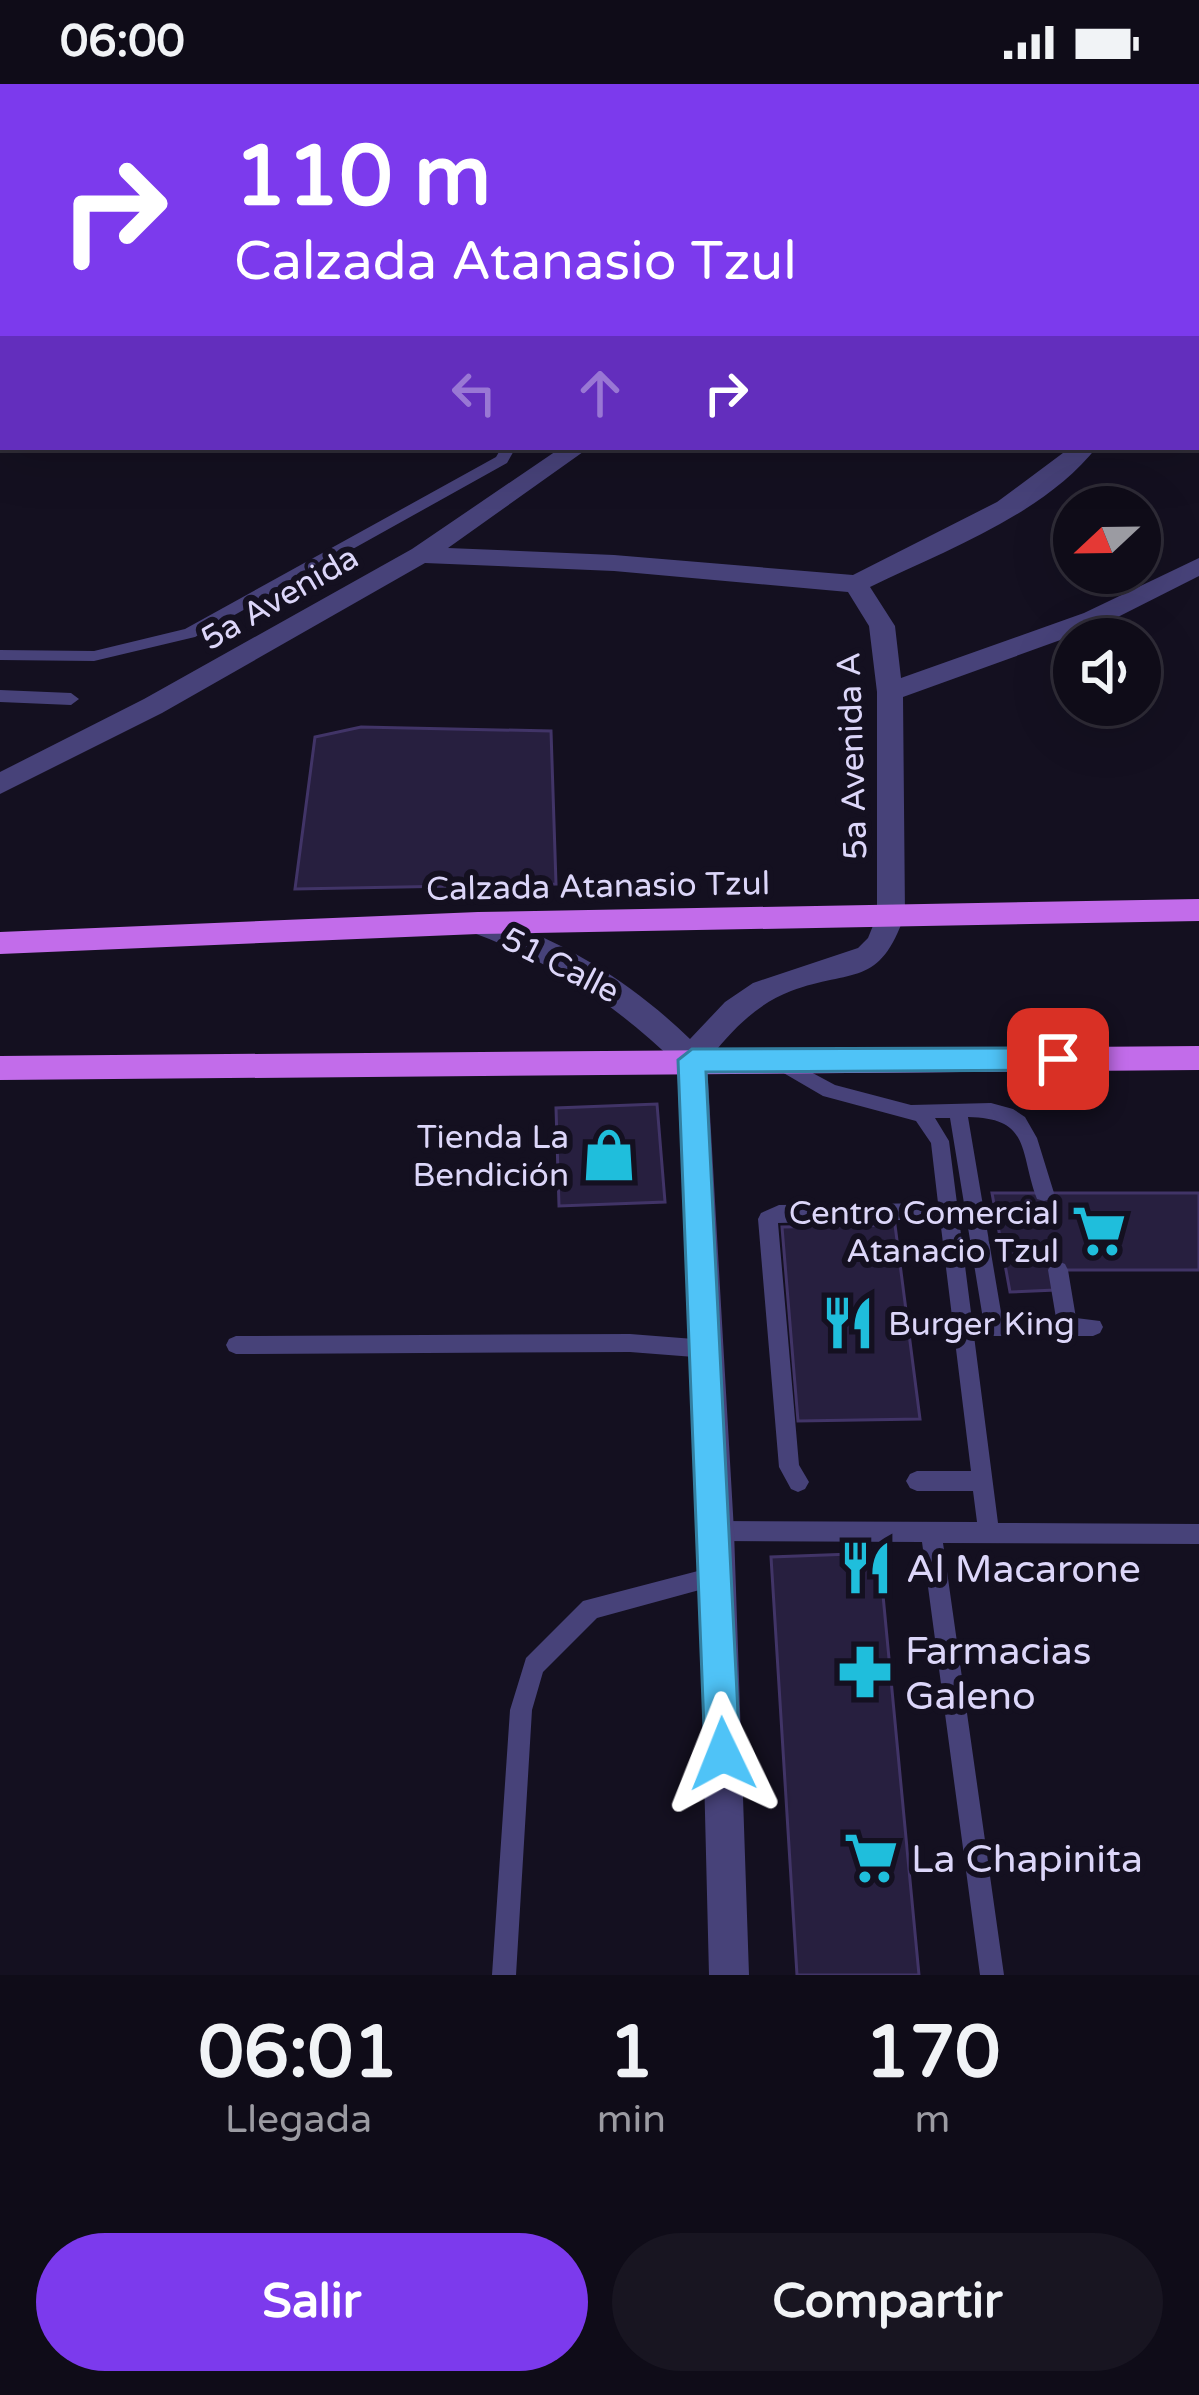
<!DOCTYPE html>
<html lang="es">
<meta charset="utf-8">
<style>
body{margin:0;font-family:"Varela Round",sans-serif;background:#181521;color:#f1f3f6;height:100vh;display:flex;flex-direction:column;font-size:45px;white-space:nowrap}
*{box-sizing:border-box;margin:0}
p{font-size:39px;color:#9b9ba2}
.icon{flex:none;width:66px;height:66px;fill:none;stroke:currentColor;stroke-width:2;stroke-linecap:round;stroke-linejoin:round}
.map{position:relative;height:1891px;overflow:hidden}
.details{display:flex;flex-direction:column;background:#0f0c18;flex:1}
.details>*{flex:none}
.guide{position:absolute;left:0px;top:0px;width:1200px;height:366px;box-shadow:0 12px 48px #0002,0 0 0 3px #2f2c37;background:#7c3aed;color:#fff;overflow:hidden}
.needle{width:78px;rotate:248deg}
.tools{position:absolute;left:1053px;top:402px;display:grid;gap:24px}
.tools a{display:grid;place-items:center;width:108px;height:108px;border-radius:50%;background:#0f0c18;box-shadow:0 12px 48px #0002,0 0 0 3px #2f2c37;font-size:60px}
.pin{position:absolute;display:grid;place-items:center;width:102px;height:102px;color:#fff;margin:-51px;border-radius:24px;box-shadow:0 6px 18px #0006}
.me{position:absolute;width:132px;margin:-66px;rotate:358deg;stroke-linejoin:round;filter:drop-shadow(0 0 9px #0008)}
.turn{display:flex;align-items:center;gap:42px;height:252px;padding:0 36px;font-size:54px}
.turn .icon{width:156px;height:156px;stroke-width:2.5}
.turn b{display:block;font-size:84px;line-height:102px}
.lanes{display:flex;align-items:center;height:114px;padding:0 36px;background:#0003;justify-content:center;gap:60px;direction:ltr}
.lanes .off{opacity:.35}
.eta{display:flex;justify-content:space-evenly;align-items:center;height:204px;text-align:center}
.eta b{font-size:72px;font-weight:700;line-height:84px}
.button{display:flex;gap:24px;margin-top:auto;padding:24px 36px}
.button a{flex:1;height:138px;border-radius:72px;background:#7c3aed;color:#fff;font-size:48px;font-weight:700;line-height:138px;text-align:center}
.button a+a{background:#181521;color:#f1f3f6}
.status{display:flex;justify-content:space-between;align-items:center;height:84px;padding:0 60px;background:#0f0c18;direction:ltr}
.status svg{height:33px;fill:currentColor}
.map>svg:first-child{display:block}
</style>
<div class="status"><b>06:00</b><svg viewBox="0 0 49 12"><path d="M0 12V9h3v3zM5 12V6h3v6zM10 12V3h3v9zM15 12V0h3v12zM26 1h20v11H26zM47 4h2v5h-2z"/></svg></div>
<div class="map">
<svg width="1199" height="1891" viewBox="0 0 1199 1891">
<rect width="100%" height="100%" fill="#141020"/>
<!-- building -->
<path fill="#271f3f" stroke="#413467" stroke-width="3" d="M361 643 551 647 556 800 295 805 315 653Z
M657 1020 665 1118 559 1122 556 1024Z
M992 1109H1199V1186H1051L1055 1206 1010 1208Z
M895 1141 920 1335 798 1337 782 1143Z
M879 1469 919 1891H797L771 1473Z"/>
<g fill="none" stroke-linecap="round" stroke-linejoin="round">
<!-- service -->
<path fill="#474279" fill-rule="evenodd" d="M371 0H383V3H371Z
M574 0H586L584 3H572Z
M633 0H645L643 3H631Z
M672 0H684L682 3H670Z
M0 88H3V96H0Z
M502 363H516L507 379 195 553 94 577 0 576V566L94 567 185 545 496 373Z
M0 606 71 609 79 615 71 621 0 618Z
M781 972 835 1001 911 1021 991 1019 1013 1025 1025 1033 1037 1054 1054 1109 1051 1115 1044 1117 1037 1115C1019 1068 1032 1034 968 1033L1002 1234H1056L1048 1186 1051 1180 1058 1177 1065 1180 1068 1186 1076 1234 1100 1237 1103 1243 1100 1249 1093 1252H986L979 1249 976 1243 983 1235 950 1034H935L949 1057 998 1439 1199 1440V1460L943 1459 1004 1891H980L922 1458 716 1457 708 1454 705 1447 708 1440 716 1437 977 1438 973 1407H917L910 1404 906 1397 910 1390 917 1387H971L940 1135 778 1139 799 1381 809 1398 805 1405 798 1408 791 1405 779 1383 758 1135 761 1129 779 1121 938 1119 931 1059 916 1037 823 1012 775 984 772 979 775 974Z
M630 1250 707 1256 714 1259 717 1265 714 1271 707 1274 630 1268 236 1270 229 1267 226 1261 229 1255 236 1252Z
M717 1482 725 1485 728 1492 725 1499 597 1534 543 1588 532 1626 516 1891H492L510 1626 526 1574 583 1517Z"/>
<!-- minor -->
<path fill="#474279" fill-rule="evenodd" d="M944 0H964L942 3Z
M562 363H590L448 464 614 471 853 491 997 418 1071 363H1097C1043 431 946 466 870 503L895 542 901 594 1084 529 1199 474V492L1102 541 903 613 905 830 891 841 877 830V608L869 542 848 508 614 487 425 479 162 629 0 710V688L144 615 412 465Z"/>
<!-- tertiary -->
<path fill="#474279" fill-rule="evenodd" d="M891 819 905 830C879 905 853 884 791 907 756 920 729 949 707 978L734 1447 749 1891H709L698 1447 677 980C615 920 549 876 468 847L464 839 478 828C559 854 629 896 690 955L725 918 753 899 858 864 868 854 881 822Z"/>
<!-- primary -->
<path fill="#c26cea" fill-rule="evenodd" d="M1199 815V837L478 850 0 870V848L478 828Z
M1199 962V986L0 996V972Z"/>
</g>
<!-- route -->
<path fill="#4fc3f7" stroke="#337fa1" stroke-width="3" d="M1058 964 1072 975 1058 986 706 988 740 1670 735 1682 723 1687 710 1682 705 1670 678 976 692 965Z"/>
<!-- icons -->
<defs>
<symbol id="shop-bare" viewBox="-9 -9 18 18"><path d="M-5-2.5h2.3a2.7 3.5 0 0 1 5.4 0H5L5.5 6h-11ZM-1.5-2.5h3a1.5 2.3 0 0 0-3 0Z" fill="#1fbedc" stroke="#141020" stroke-width="2.5" paint-order="stroke"/></symbol>
<symbol id="supermarket-bare" viewBox="-9 -9 18 18"><path d="M-6-5.5h2.5l.6 2H6L4.5 2H-2.5L-4.4-4H-6ZM-1.5 3.2a1.3 1.3 0 1 0 .1 0ZM3 3.2a1.3 1.3 0 1 0 .1 0Z" fill="#1fbedc" stroke="#141020" stroke-width="2.5" paint-order="stroke"/></symbol>
<symbol id="restaurant-bare" viewBox="-9 -9 18 18"><path d="M-5-6h1v4h1v-4h1v4h1v-4h1v5L-1.5 .5V6h-2V.5L-5-1ZM5-6V6H3V1.5H1.5Q1.5-4 5-6Z" fill="#1fbedc" stroke="#141020" stroke-width="2.5" paint-order="stroke"/></symbol>
<symbol id="pharmacy-bare" viewBox="-9 -9 18 18"><path d="M-2-6h4v4h4v4h-4v4h-4v-4h-4v-4h4Z" fill="#1fbedc" stroke="#141020" stroke-width="2.5" paint-order="stroke"/></symbol>
</defs>
<g fill-rule="evenodd">
<use href="#shop-bare" x="571" y="1033" width="76" height="76"/>
<use href="#supermarket-bare" x="1061" y="1109" width="76" height="76"/>
<use href="#restaurant-bare" x="810" y="1201" width="76" height="76"/>
<use href="#restaurant-bare" x="828" y="1446" width="76" height="76"/>
<use href="#pharmacy-bare" x="827" y="1550" width="76" height="76"/>
<use href="#supermarket-bare" x="833" y="1736" width="76" height="76"/>
</g>
<g text-anchor="middle" stroke-width="12" stroke-linejoin="round" paint-order="stroke">
<!-- street labels -->
<g font-size="33" fill="#dcd6f9" stroke="#141020">
<text transform="translate(279 513) rotate(-30)" y="12">5a Avenida</text>
<text transform="translate(851 672) rotate(-92)" y="12">5a Avenida A</text>
<text transform="translate(598 801) rotate(-1)" y="12">Calzada Atanasio Tzul</text>
<text transform="translate(561 880) rotate(27)" y="12">51 Calle</text>
</g>
<!-- poi labels -->
<g font-size="33" fill="#dcd6f9" stroke="#141020" text-anchor="end">
<text x="569" y="1064">Tienda La<tspan x="569" dy="38">Bendición</tspan></text>
<text x="1059" y="1140">Centro Comercial<tspan x="1059" dy="38">Atanacio Tzul</tspan></text>
<text x="888" y="1251" text-anchor="start">Burger King</text>
</g>
<!-- near-poi labels -->
<g font-size="39" fill="#dcd6f9" stroke="#141020" text-anchor="start">
<text x="906" y="1498">Al Macarone</text>
<text x="905" y="1580">Farmacias<tspan x="905" dy="45">Galeno</tspan></text>
<text x="911" y="1788">La Chapinita</text>
</g>
</g>
</svg>
<div class="tools">
<a><svg class="needle" viewBox="-14 -14 28 28"><path d="M0-13l5 13h-10z" fill="#e53935"/><path d="M0 13l5-13h-10z" fill="#9b9ba2"/></svg></a>
<a><svg class="icon" aria-label="sound" viewBox="0 0 24 24"><path d="M4 9h4l5-4v14l-5-4H4zM17 9q2 3 0 6"/></svg></a>
</div>
<div class="pin" style="left:1058px;top:975px;background:#d93025"><svg class="icon" aria-label="arrive" viewBox="0 0 24 24"><path d="M6 21V4h12l-3 4 3 4H6"/></svg></div>
<svg class="me" style="left:723px;top:1670px" viewBox="-20 -20 40 40"><path d="M0-17L14 15 0 8-14 15z" fill="#4fc3f7" stroke="#fff" stroke-width="4"/></svg>
<div class="guide">
<div class="turn"><svg class="icon" aria-label="right" viewBox="0 0 24 24"><path d="M7 20v-9h11M14 6l5 5-5 5"/></svg><div><b>110 m</b>Calzada Atanasio Tzul</div></div>
<div class="lanes"><svg class="icon off" aria-label="left" viewBox="0 0 24 24"><path d="M17 20v-9H6M10 6l-5 5 5 5"/></svg><svg class="icon off" aria-label="ahead" viewBox="0 0 24 24"><path d="M12 20V5M6 11l6-6 6 6"/></svg><svg class="icon" aria-label="right" viewBox="0 0 24 24"><path d="M7 20v-9h11M14 6l5 5-5 5"/></svg></div>
</div>
</div>
<section class="details">
<div class="eta">
<div><b>06:01</b><p>Llegada</p></div>
<div><b>1</b><p>min</p></div>
<div><b>170</b><p>m</p></div>
</div>
<div class="button"><a>Salir</a><a>Compartir</a></div>
</section>
